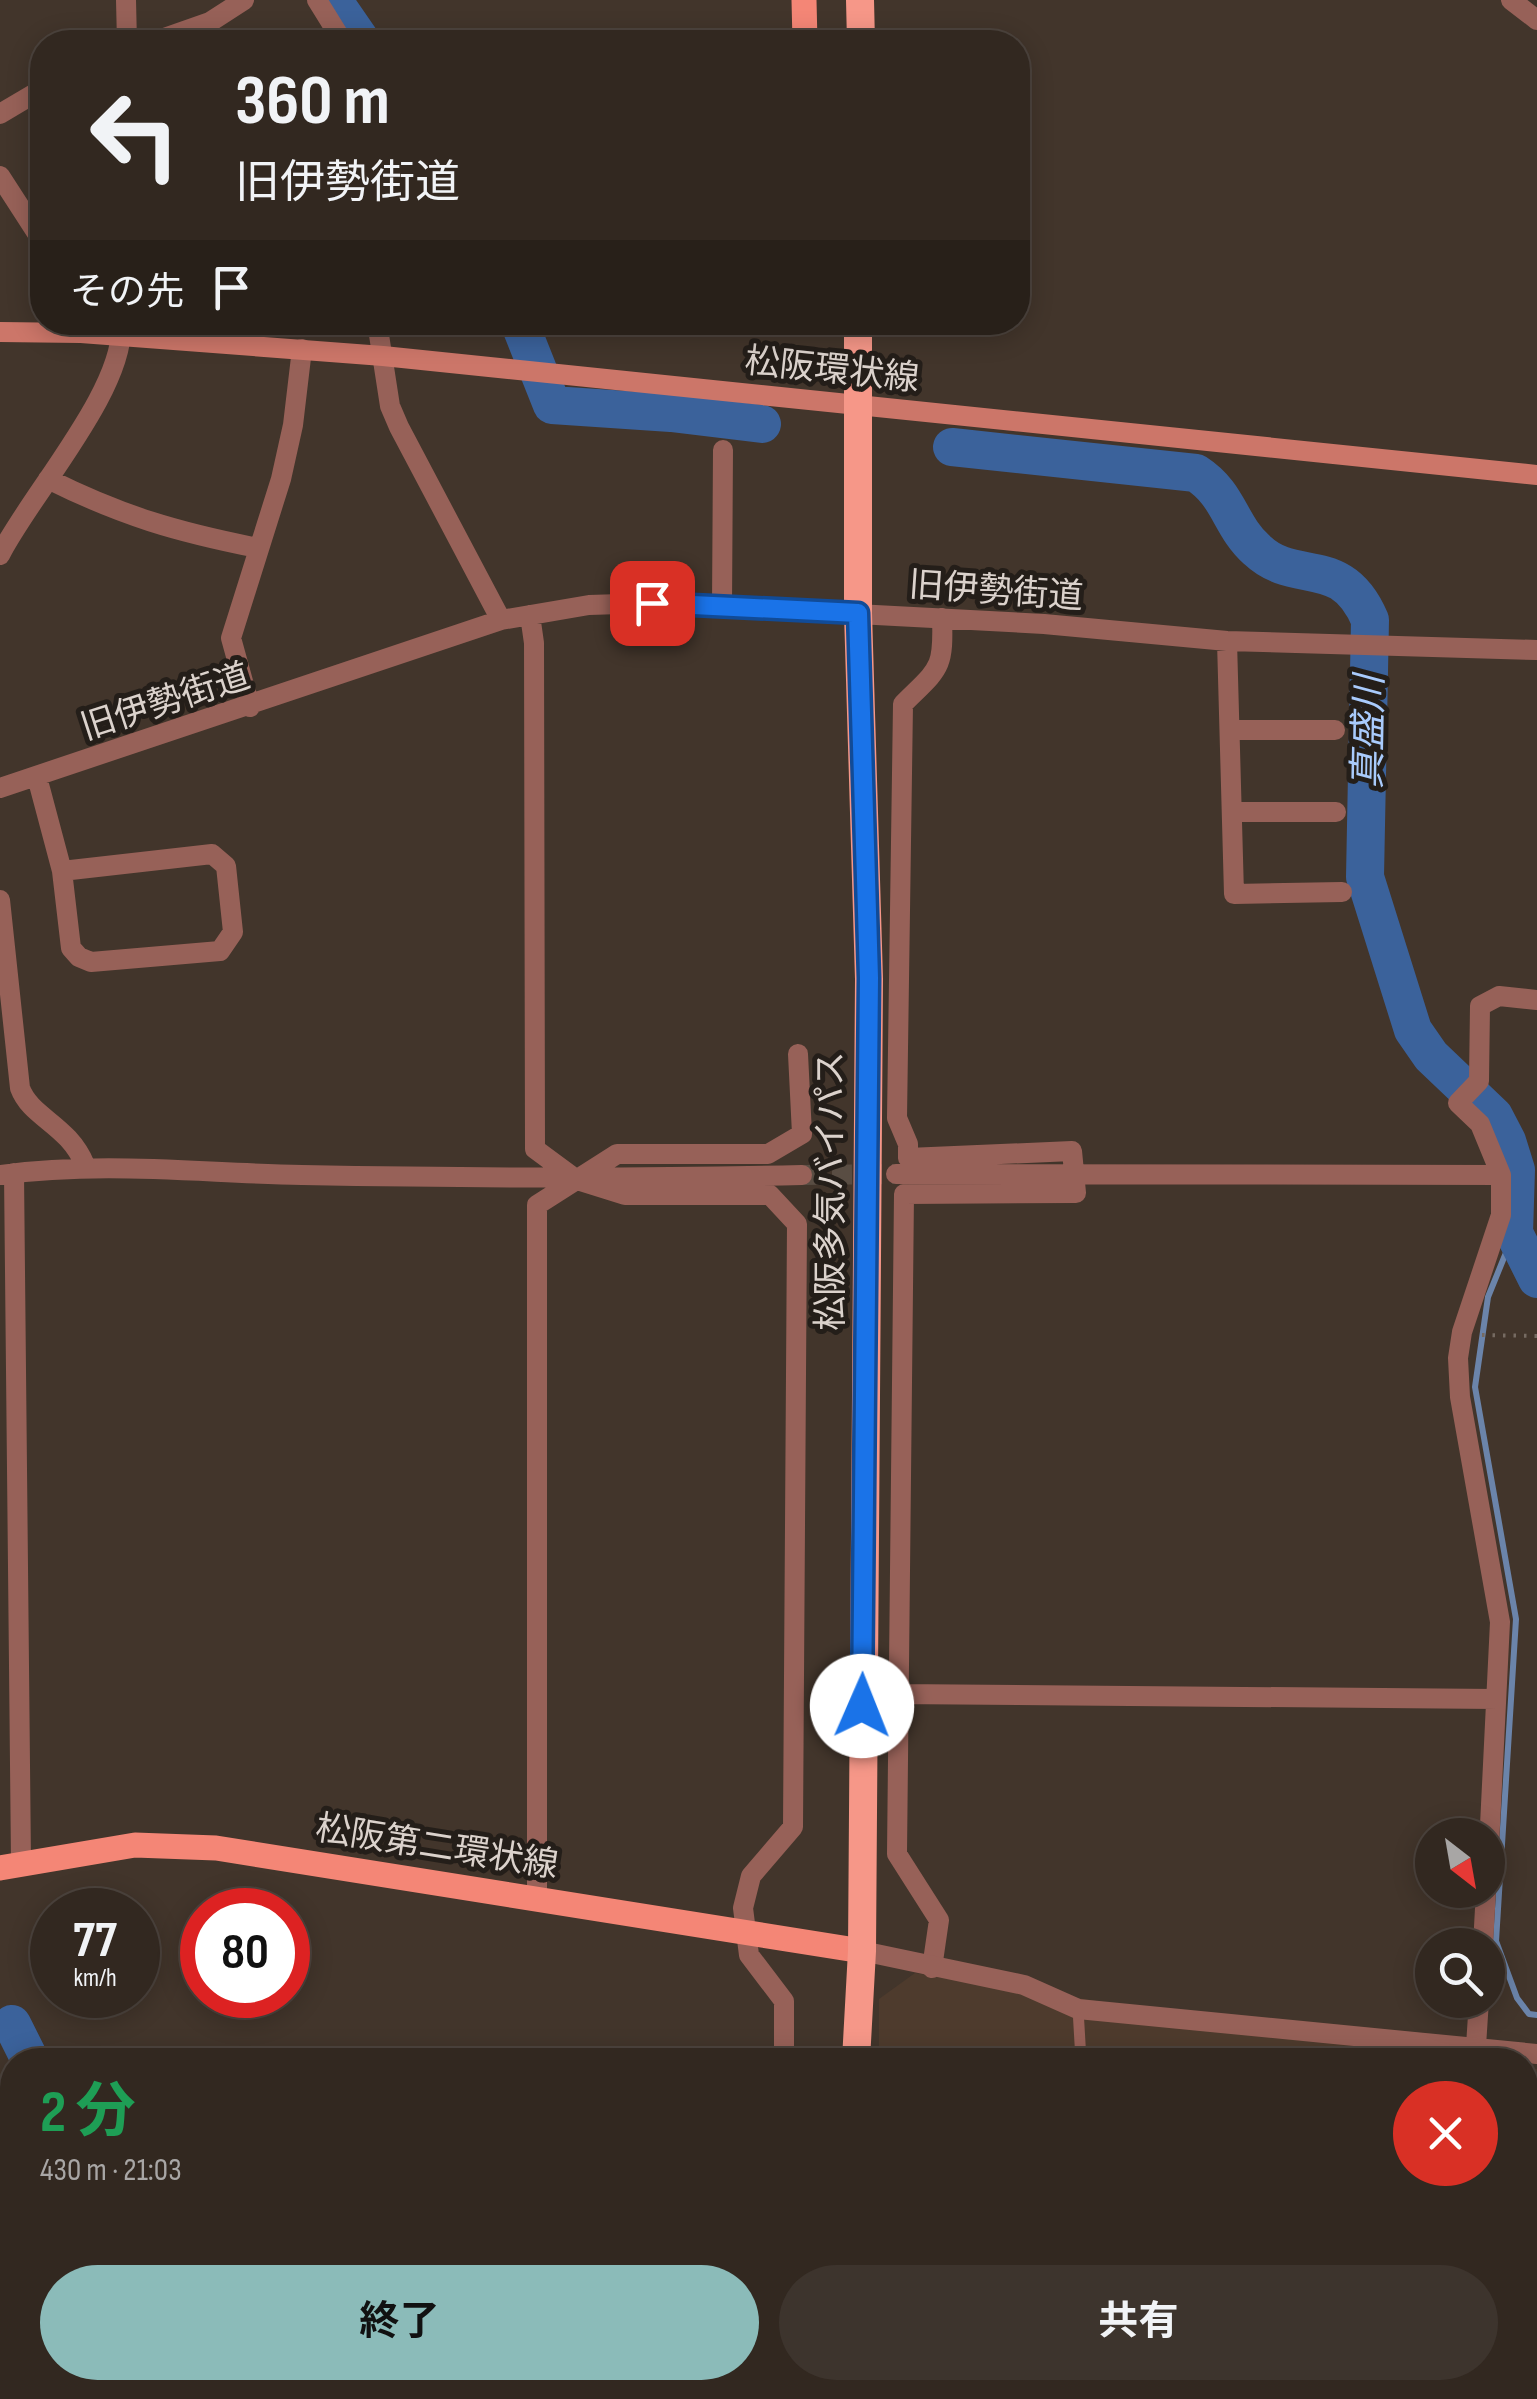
<!DOCTYPE html>
<html lang="ja">
<meta charset="utf-8">
<style>
body{margin:0;font-family:"Sofia Sans Condensed","Noto Sans JP",sans-serif;background:#3d342d;color:#f1f3f6;height:100vh;display:flex;flex-direction:column;font-size:38px;white-space:nowrap}
*{box-sizing:border-box;margin:0}
p{font-size:32px;color:#a8a6a5}
.icon{flex:none;width:55px;height:55px;fill:none;stroke:currentColor;stroke-width:2;stroke-linecap:round;stroke-linejoin:round}
.map{position:relative;flex:1;overflow:hidden}
.sheet{position:absolute;left:0px;top:2048px;width:1538px;height:352px;display:flex;flex-direction:column;background:#322820;border-radius:40px 40px 0 0;box-shadow:0 5px 25px #0003,0 0 0 2px #4d443e}
.sheet>*{flex:none}
.banner{position:absolute;left:30px;top:30px;width:1000px;height:305px;border-radius:40px;box-shadow:0 5px 25px #0003,0 0 0 2px #4d443e;background:#322820;color:#f1f3f6;overflow:hidden}
.needle{width:65px;rotate:149deg}
.controls{position:absolute;left:1415px;top:1818px;display:grid;gap:20px}
.controls a{display:grid;place-items:center;width:90px;height:90px;border-radius:50%;background:#322820;box-shadow:0 5px 25px #0003,0 0 0 2px #4d443e;font-size:50px}
.speed{position:absolute;left:30px;top:1888px;display:flex;gap:20px;font-size:50px;font-weight:700;text-align:center}
.speed>*{display:grid;place-content:center;width:130px;height:130px;border-radius:50%;background:#322820;box-shadow:0 5px 25px #0003,0 0 0 2px #4d443e;line-height:1}
.speed small{font-size:25px;font-weight:400}
.speed .limit{border:15px solid #d22;background:#fff;color:#111}
.pin{position:absolute;display:grid;place-items:center;width:85px;height:85px;color:#fff;margin:-42px;border-radius:20px;box-shadow:0 5px 15px #0006}
.me{position:absolute;width:110px;margin:-55px;rotate:1deg;stroke-linejoin:round;filter:drop-shadow(0 0 8px #0008)}
.turn{display:flex;align-items:center;gap:35px;height:210px;padding:0 40px;font-size:45px}
.turn .icon{width:130px;height:130px;stroke-width:2.5}
.turn b{display:block;font-size:70px;line-height:85px}
.then{display:flex;align-items:center;height:95px;padding:0 40px;background:#0003;gap:20px;font-size:38px}
.round{display:grid;place-items:center;flex:none;width:105px;height:105px;border-radius:52px;background:#3d342d}
.overview{display:flex;align-items:center;justify-content:space-between;height:170px;padding:0 40px}
h1{font-size:60px;font-weight:700;line-height:75px;color:#1e9e55}
.cta{display:flex;gap:20px;margin-top:auto;padding:20px 40px}
.cta a{flex:1;height:115px;border-radius:60px;background:#8bbbb9;color:#111;font-size:40px;font-weight:700;line-height:115px;text-align:center}
.cta a+a{background:#3d342d;color:#f1f3f6}
.map>svg:first-child{display:block}
</style>
<div class="map">
<svg width="1537" height="2399" viewBox="0 0 1537 2399">
<rect width="100%" height="100%" fill="#42352b"/>
<!-- built -->
<path fill="#4e3b2d" d="M915 1973 1479 2060H879V1999Z
M1525 2067 1537 2069V2399H878V2388H1525Z"/>
<g fill="none" stroke-linecap="round" stroke-linejoin="round">
<!-- stream -->
<path stroke="#6b84aa" stroke-width="6" d="M1514 1233 1488 1297 1475 1387 1516 1619 1496 1941 1517 1998 1529 2014 1537 2015"/>
<!-- river -->
<path stroke="#3b629b" stroke-width="38" d="M333 0 362 42
M519 322 552 405 671 413 762 424
M952 447 1196 473C1230 495 1229 525 1257 550 1296 587 1341 552 1370 620L1365 877 1413 1030 1431 1056 1494 1116 1507 1141 1516 1170 1514 1233 1537 1279
M12 2024 30 2060
M151 2388 159 2399"/>
<!-- minor-tunnel -->
<path stroke="#594d43" stroke-width="20" stroke-dasharray="20 10" stroke-linecap="butt" d="M802 1175 896 1174"/>
<!-- path -->
<path stroke="#766b62" stroke-width="4" stroke-dasharray="2.5 8" stroke-linecap="butt" d="M1482 1335 1537 1336"/>
<!-- service -->
<path stroke="#976158" stroke-width="11" d="M1078 2009 1081 2060
M1166 2388V2399"/>
<!-- minor -->
<path stroke="#976158" stroke-width="20" d="M126 0 127 42
M317 0 343 42
M1511 0 1537 20
M153 42 210 22 244 0
M0 114 42 89
M0 176 42 241
M230 322 232 344
M377 322 390 406 399 427 501 620
M48 479C122 516 177 532 258 548
M0 555C30 495 127 388 121 322
M722 607 723 450
M530 615 534 643 535 1149 577 1180 625 1195H770L797 1224 793 1827 751 1876 743 1908 749 1955 784 2001V2060
M1227 641 1234 894 1342 892
M250 707 231 638 281 479 293 425 302 349
M1230 730H1335
M37 777 62 871 71 948 79 957 91 962 220 951 233 932 226 866 212 854 62 871
M0 788 501 620 589 605 652 603 1044 624 1227 641 1537 650
M1232 812H1336
M0 900 20 1088C31 1118 68 1124 85 1165
M14 1173 21 1863
M896 1174 1501 1175
M0 1175C103 1161 199 1173 302 1175 469 1178 635 1179 802 1175
M897 1694 1496 1699
M1488 1866 1500 1622 1460 1397 1458 1358 1462 1332 1501 1215V1175L1480 1124 1458 1103 1479 1081 1480 1006 1499 996 1537 1000
M537 1897V1205L617 1154H768L802 1134 798 1054
M1483 1945 1486 1890
M932 1968 939 1920 897 1854 904 1194 1076 1193 1072 1151 908 1158V1144L897 1118 903 704C939 668 944 670 942 618
M1476 2046 1479 2000
M502 2388 505 2399
M780 2399 781 2388"/>
<!-- tertiary -->
<path stroke="#976158" stroke-width="20" d="M862 1951 1024 1985 1078 2009 1537 2054
M0 2207 12 2208"/>
<!-- secondary -->
<path stroke="#cc7669" stroke-width="20" d="M0 332 81 333 383 356 1537 475"/>
<!-- primary -->
<path stroke="#f48676" stroke-width="25" d="M804 0 805 42
M0 1868 135 1845 216 1848 862 1951"/>
<!-- trunk -->
<path stroke="#f69788" stroke-width="28" d="M860 0 861 42
M856 2060 862 1951 869 979 858 613V322
M824 2399 825 2388
M853 2399V2388"/>
</g>
<g fill="none" stroke-linecap="round" stroke-linejoin="round">
<defs>
<path id="route" d="M652 603 858 613 869 978 862 1706"/>
</defs>
<!-- route casing -->
<use href="#route" stroke="#114b97" stroke-width="25"/>
<!-- route -->
<use href="#route" stroke="#1a73e8" stroke-width="18"/>
</g>
<g text-anchor="middle" stroke-width="10" stroke-linejoin="round" paint-order="stroke">
<!-- street labels -->
<g font-size="35" fill="#dbd2cc" stroke="#241e19">
<text transform="translate(832 369) rotate(6)" y="12">松阪環状線</text>
<text transform="translate(996 590) rotate(4)" y="12">旧伊勢街道</text>
<text transform="translate(165 701) rotate(-18)" y="12">旧伊勢街道</text>
<text transform="translate(830 1191) rotate(-90)" y="12">松阪多気バイパス</text>
<text transform="translate(437 1846) rotate(9)" y="12">松阪第二環状線</text>
</g>
<!-- water labels -->
<g font-size="38" font-style="italic" fill="#a9cbfc" stroke="#241e19">
<text transform="translate(1368 732) rotate(-89)" y="13">真盛川</text>
</g>
</g>
</svg>
<div class="controls">
<a><svg class="needle" viewBox="-14 -14 28 28"><path d="M0-13l5 13h-10z" fill="#e53935"/><path d="M0 13l5-13h-10z" fill="#a8a6a5"/></svg></a>
<a><svg class="icon" aria-label="search" viewBox="0 0 24 24"><circle cx="10" cy="10" r="6"/><path d="M15 15l6 6"/></svg></a>
</div>
<div class="speed"><div>77<small>km/h</small></div><div class="limit">80</div></div>
<div class="pin" style="left:652px;top:603px;background:#d93025"><svg class="icon" aria-label="arrive" viewBox="0 0 24 24"><path d="M6 21V4h12l-3 4 3 4H6"/></svg></div>
<svg class="me" style="left:862px;top:1706px" viewBox="-20 -20 40 40"><circle r="19" fill="#fff"/><path d="M0-13L10 11 0 6-10 11z" fill="#1a73e8"/></svg>
<div class="banner">
<div class="turn"><svg class="icon" aria-label="left" viewBox="0 0 24 24"><path d="M17 20v-9H6M10 6l-5 5 5 5"/></svg><div><b>360 m</b>旧伊勢街道</div></div>
<div class="then">その先<svg class="icon" aria-label="arrive" viewBox="0 0 24 24"><path d="M6 21V4h12l-3 4 3 4H6"/></svg></div>
</div>
<section class="sheet">
<div class="overview"><div><h1>2 分</h1><p>430 m · 21:03</p></div><a class="round" style="background:#d93025;color:#fff"><svg class="icon" aria-label="close" viewBox="0 0 24 24"><path d="M6 6l12 12M18 6L6 18"/></svg></a></div>
<div class="cta"><a>終了</a><a>共有</a></div>
</section>
</div>
